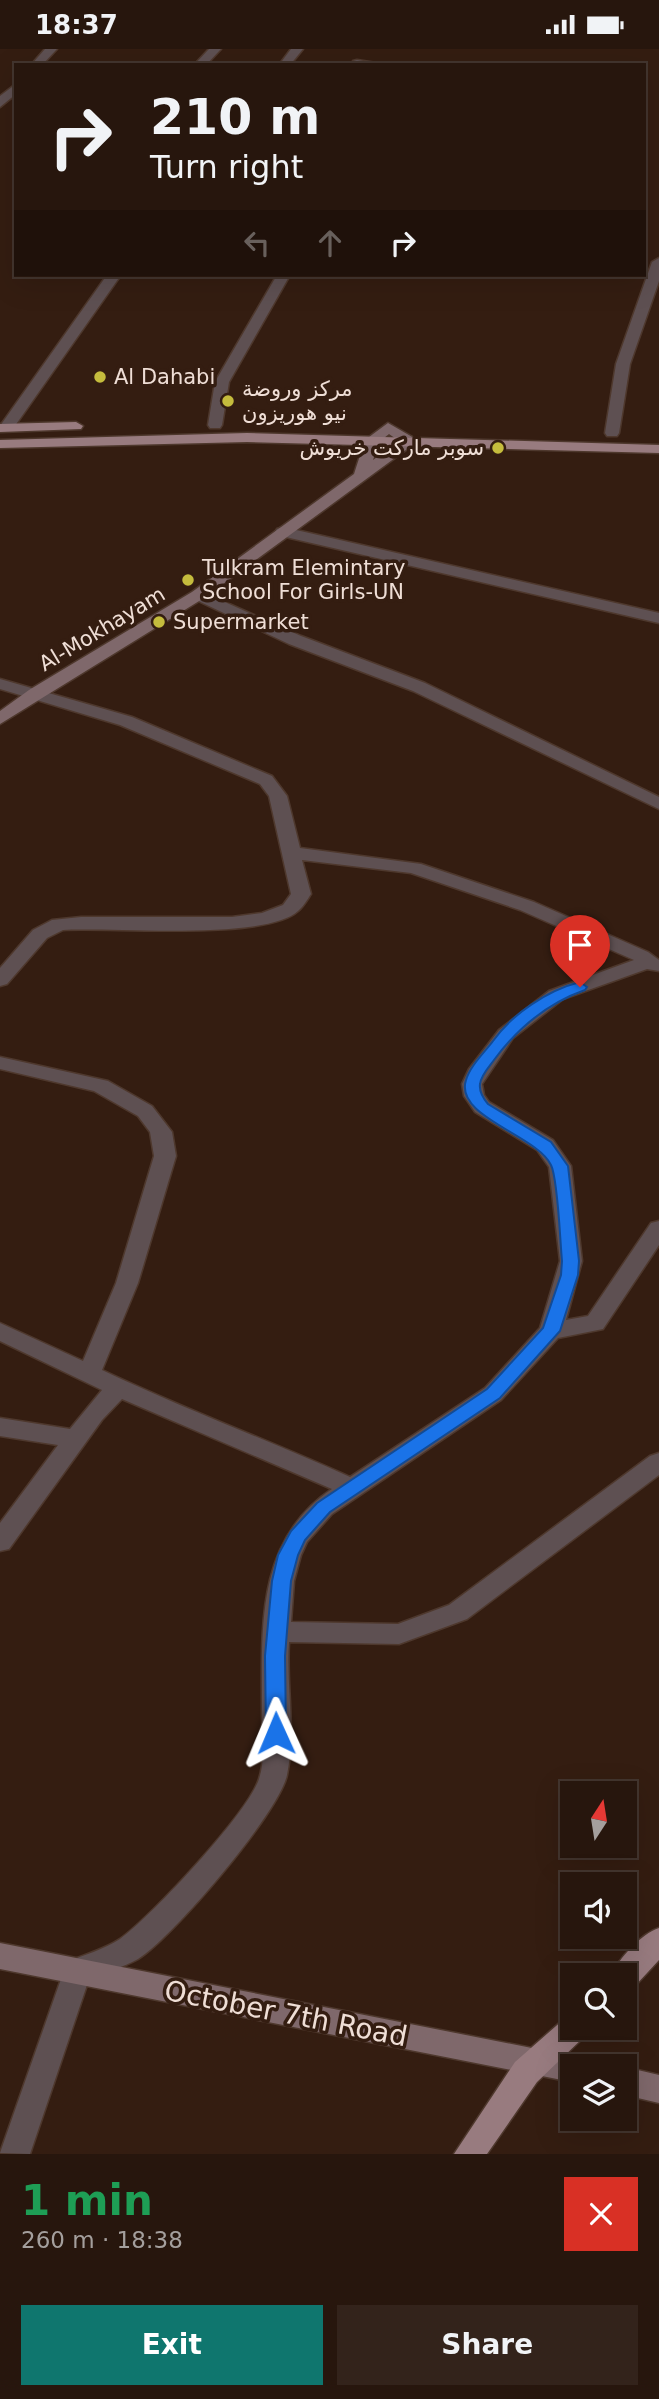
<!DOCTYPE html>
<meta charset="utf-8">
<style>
body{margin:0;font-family:"DejaVu Sans",Vazirmatn,sans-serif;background:#33231b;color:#f1f3f6;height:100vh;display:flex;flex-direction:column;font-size:26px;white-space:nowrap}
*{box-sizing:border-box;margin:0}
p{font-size:23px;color:#a49f9d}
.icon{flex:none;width:38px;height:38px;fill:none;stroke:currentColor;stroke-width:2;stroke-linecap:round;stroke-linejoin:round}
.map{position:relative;height:2105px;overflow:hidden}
.details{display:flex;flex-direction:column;background:#27160d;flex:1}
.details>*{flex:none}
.top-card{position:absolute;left:14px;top:14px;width:632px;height:214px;border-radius:0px;box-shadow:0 7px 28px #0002,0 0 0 2px #43352e;background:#27160d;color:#f1f3f6;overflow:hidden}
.needle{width:46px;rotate:12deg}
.controls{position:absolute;left:560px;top:1732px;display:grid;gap:14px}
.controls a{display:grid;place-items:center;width:77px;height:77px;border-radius:0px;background:#27160d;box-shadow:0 7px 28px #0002,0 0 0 2px #43352e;font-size:35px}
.pin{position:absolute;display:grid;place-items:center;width:60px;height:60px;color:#fff;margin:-72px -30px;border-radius:50% 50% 50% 0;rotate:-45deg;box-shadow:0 0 7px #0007}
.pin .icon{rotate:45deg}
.me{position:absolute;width:77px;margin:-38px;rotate:359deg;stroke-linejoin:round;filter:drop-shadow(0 0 5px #0008)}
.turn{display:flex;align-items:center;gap:24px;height:147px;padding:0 21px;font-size:32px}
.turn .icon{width:91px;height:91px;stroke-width:2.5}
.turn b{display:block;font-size:49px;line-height:60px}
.lanes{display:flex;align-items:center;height:66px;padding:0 21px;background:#0003;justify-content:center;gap:35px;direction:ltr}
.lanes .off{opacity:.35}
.round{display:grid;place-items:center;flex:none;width:74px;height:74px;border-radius:0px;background:#33231b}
.headline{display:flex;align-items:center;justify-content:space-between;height:119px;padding:0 21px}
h1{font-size:42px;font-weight:700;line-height:52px;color:#1e9e55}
.button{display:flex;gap:14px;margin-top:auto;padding:14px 21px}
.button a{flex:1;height:80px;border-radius:0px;background:#0f766e;color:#fff;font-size:28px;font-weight:700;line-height:80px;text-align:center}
.button a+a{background:#33231b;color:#f1f3f6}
.status{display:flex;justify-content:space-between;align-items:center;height:49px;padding:0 35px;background:#27160d;direction:ltr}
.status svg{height:19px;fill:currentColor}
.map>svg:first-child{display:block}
</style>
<div class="status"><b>18:37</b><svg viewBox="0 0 49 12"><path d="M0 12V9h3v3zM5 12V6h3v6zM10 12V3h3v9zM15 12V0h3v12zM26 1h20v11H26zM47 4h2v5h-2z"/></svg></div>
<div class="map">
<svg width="659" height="2105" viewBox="0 0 659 2105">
<rect width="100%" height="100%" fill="#341d11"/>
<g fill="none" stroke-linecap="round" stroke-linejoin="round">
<defs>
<path id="street" d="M45 0H57L42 16H31Z
M209 0H221L206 16H194Z
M291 0H303L290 16H279Z
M357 11 376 14 377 16H353V12Z
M16 35V45L0 58V47Z
M659 209V232L630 315 619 384 617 387H607L605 384 616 315 652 213Z
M107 226H121L12 381H2L0 377Z
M277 226H290L229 333 222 376 220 379H210L208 376 215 333Z
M283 478 659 564V574L277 486 275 483 277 480Z
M198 541 301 587 425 634 659 748V760L413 642 289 595 192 549 190 546Z
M0 630 132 668 272 727 287 747 300 799 421 815 534 853 648 903 659 911V922L647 920 563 950 513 989 482 1035 484 1046 489 1053 553 1091 571 1117 582 1212 566 1271 588 1267 651 1174 659 1172V1196L603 1280 558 1289 501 1351 332 1465 307 1493 301 1506 294 1532 291 1573 398 1575 449 1556 650 1407 659 1404V1426L467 1570 399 1595 289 1593C286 1637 296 1683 287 1726 279 1764 172 1889 138 1910 123 1918 105 1924 89 1930L30 2105 0 2104 67 1913C84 1906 105 1900 120 1890 151 1868 248 1764 259 1730 266 1709 262 1683 262 1661 262 1580 255 1491 332 1440L122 1350 102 1371 9 1500 0 1502V1474L58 1396 0 1387V1369L70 1380 102 1341 0 1292V1274L83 1312 116 1234 154 1107 150 1083 138 1067 94 1042 0 1020V1008L108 1032 152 1057 172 1083 176 1107 138 1234 102 1321C184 1360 268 1391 350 1428L485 1339 540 1279 560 1212 549 1118 537 1101 475 1063 464 1047 462 1035 469 1020 499 981 549 942 634 911 520 861 411 824 302 811 311 845C307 851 303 858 298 862 266 892 110 878 63 881L47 889 7 935 0 937V919L33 881 52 871 81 868H232L262 864 283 856 291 845 269 747 260 735 120 676 0 640Z"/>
<path id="secondary" d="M388 374 414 389 416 392 414 395 204 549 0 675V662L29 641 192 543 354 425 365 391ZM389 385 399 392 373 411 379 393Z
M0 1894 572 2007 583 2010 586 2018H572V2033L0 1920Z
M625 2018 659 2026V2054L625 2046Z"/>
<path id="primary" d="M76 373 83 377 81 380 0 383V375Z
M247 384 659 396V404L247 393 0 399V391Z
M659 1879V1911L635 1937 625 1941V1927H611C619 1909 641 1885 659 1879Z
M572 1966V1979H589L584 1988 537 2033 487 2105H454L515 2013 564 1970Z"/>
</defs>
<!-- street casing -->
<use href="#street" stroke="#4e382d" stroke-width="3"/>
<!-- secondary casing -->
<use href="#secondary" stroke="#4e382d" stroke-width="3"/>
<!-- primary casing -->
<use href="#primary" stroke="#4e382d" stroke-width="3"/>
<!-- street -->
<use href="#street" fill="#5e5052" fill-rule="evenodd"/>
<!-- secondary -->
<use href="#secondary" fill="#7f686b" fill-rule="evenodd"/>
<!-- primary -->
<use href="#primary" fill="#987b7f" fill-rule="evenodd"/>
</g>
<!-- route -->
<path fill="#1a73e8" stroke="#114b97" stroke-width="2" d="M580 933 587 938 585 941C548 954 517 980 494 1011 489 1018 481 1026 480 1035 479 1042 483 1049 488 1055L551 1093 568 1117 579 1212 578 1226 560 1282 500 1349 330 1463 305 1491 298 1506 291 1532 285 1607 286 1684 283 1689 276 1692 269 1689 266 1684 265 1607 272 1532 278 1506 291 1482 317 1454 487 1340 543 1279 561 1226 562 1212C560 1192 558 1130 551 1116 537 1086 454 1068 466 1031 470 1017 484 1004 493 992 512 965 548 941 580 933Z"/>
<!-- markers -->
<g fill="#c5bc3d" stroke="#341d11" stroke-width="2.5">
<circle cx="100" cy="328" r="7"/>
<circle cx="228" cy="352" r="7"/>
<circle cx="498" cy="399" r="7"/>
<circle cx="188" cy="531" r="7"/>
<circle cx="159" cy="573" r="7"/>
</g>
<g text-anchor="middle" stroke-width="7" stroke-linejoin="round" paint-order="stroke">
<!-- far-poi labels -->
<g font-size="21" fill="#efded6" stroke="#341d11" text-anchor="start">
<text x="114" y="335">Al Dahabi</text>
<text x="242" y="347">مركز وروضة<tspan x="242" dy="24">نيو هوريزون</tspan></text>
<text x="484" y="406" text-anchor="end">سوبر ماركت خريوش</text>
<text x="202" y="526">Tulkram Elemintary<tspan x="202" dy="24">School For Girls-UN</tspan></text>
<text x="173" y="580">Supermarket</text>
</g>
<!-- far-street labels -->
<g font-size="21" fill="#efded6" stroke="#341d11">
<text transform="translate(102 580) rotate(-31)" y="7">Al-Mokhayam</text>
</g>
<!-- near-street labels -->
<g font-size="28" fill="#efded6" stroke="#341d11">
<text transform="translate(286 1964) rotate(11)" y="10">October 7th Road</text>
</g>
</g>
</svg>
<div class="controls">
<a><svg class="needle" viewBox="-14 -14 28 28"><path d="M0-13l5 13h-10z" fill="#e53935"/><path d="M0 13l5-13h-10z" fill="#a49f9d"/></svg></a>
<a><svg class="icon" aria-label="sound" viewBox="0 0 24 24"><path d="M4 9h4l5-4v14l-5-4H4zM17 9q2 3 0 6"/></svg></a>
<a><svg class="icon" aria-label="search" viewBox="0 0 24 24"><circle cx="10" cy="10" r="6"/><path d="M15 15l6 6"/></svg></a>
<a><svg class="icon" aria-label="layers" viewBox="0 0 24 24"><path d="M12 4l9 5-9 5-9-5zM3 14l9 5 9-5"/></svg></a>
</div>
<div class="pin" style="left:580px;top:938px;background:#d93025"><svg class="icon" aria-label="arrive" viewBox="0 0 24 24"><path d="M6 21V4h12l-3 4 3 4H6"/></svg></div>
<svg class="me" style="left:276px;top:1684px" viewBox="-20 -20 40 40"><path d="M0-17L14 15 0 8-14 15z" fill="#1a73e8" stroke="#fff" stroke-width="4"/></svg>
<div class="top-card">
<div class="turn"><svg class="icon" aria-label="right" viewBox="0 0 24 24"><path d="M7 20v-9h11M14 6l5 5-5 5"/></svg><div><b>210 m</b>Turn right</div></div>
<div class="lanes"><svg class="icon off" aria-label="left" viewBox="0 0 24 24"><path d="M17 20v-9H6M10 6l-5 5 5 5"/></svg><svg class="icon off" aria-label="ahead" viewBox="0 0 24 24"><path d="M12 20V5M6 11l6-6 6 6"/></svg><svg class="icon" aria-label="right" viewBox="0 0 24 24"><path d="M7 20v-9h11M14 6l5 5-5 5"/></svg></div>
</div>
</div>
<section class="details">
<div class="headline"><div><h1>1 min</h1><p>260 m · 18:38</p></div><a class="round" style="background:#d93025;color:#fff"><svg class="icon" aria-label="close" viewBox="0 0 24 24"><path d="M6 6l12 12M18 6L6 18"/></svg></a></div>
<div class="button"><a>Exit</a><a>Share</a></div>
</section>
